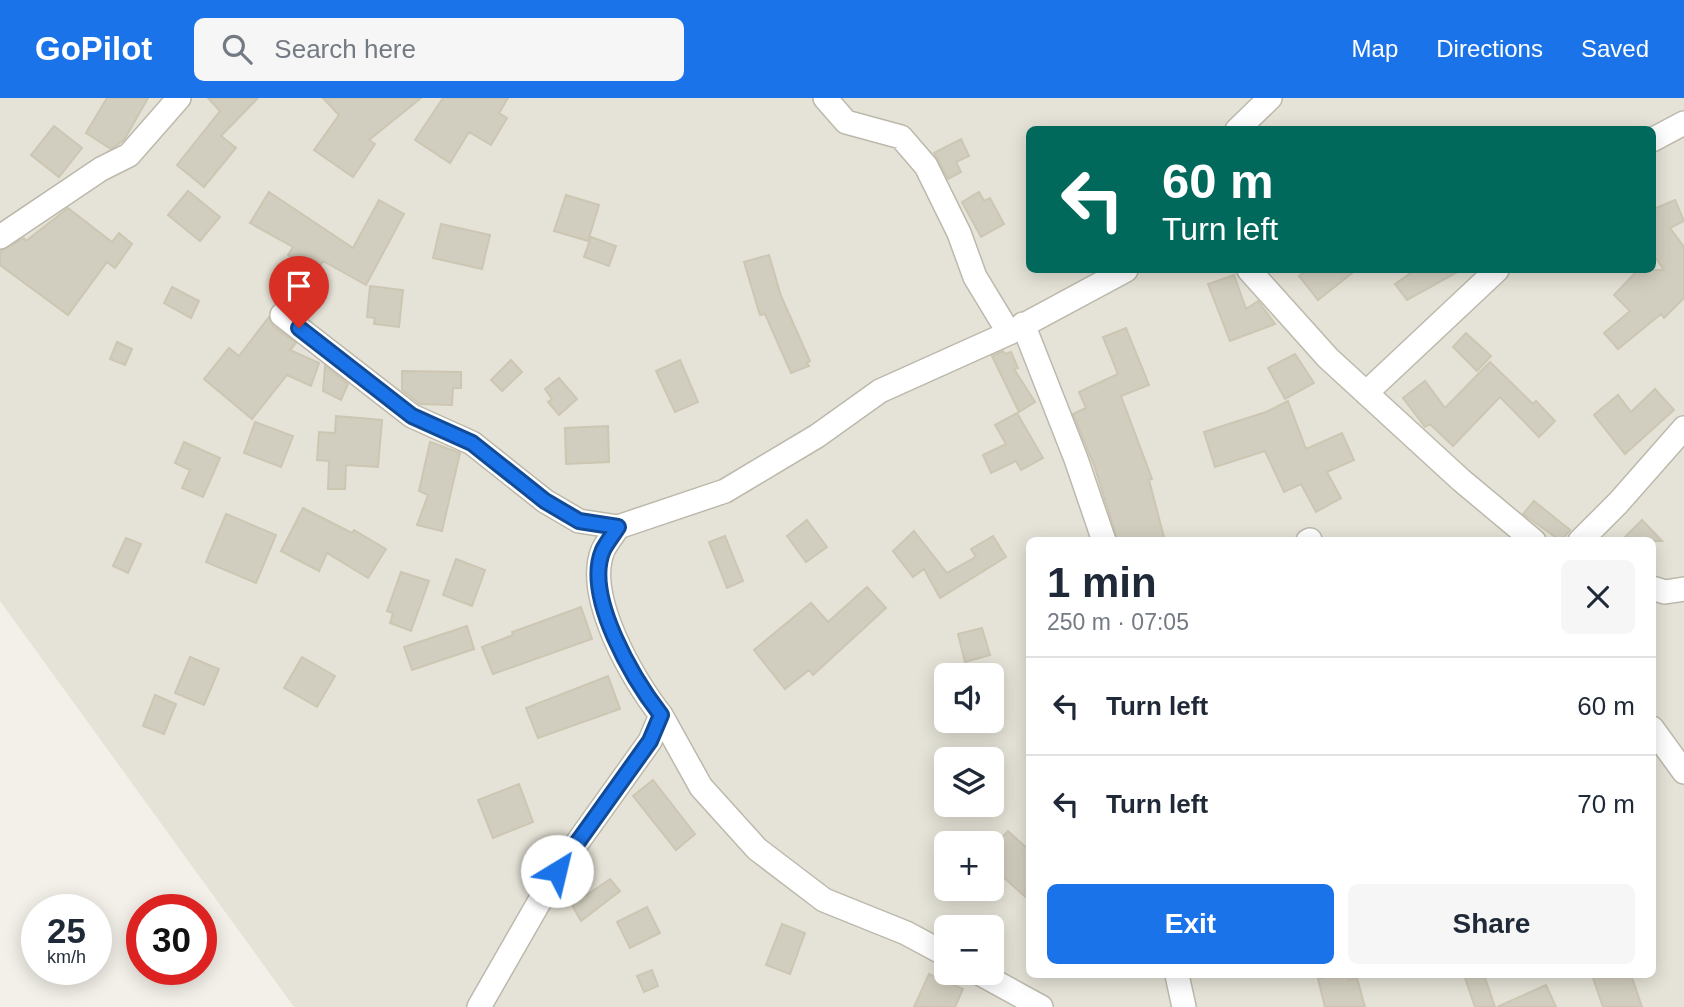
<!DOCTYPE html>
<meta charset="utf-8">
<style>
body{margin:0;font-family:Arial,sans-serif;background:#f6f6f7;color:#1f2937;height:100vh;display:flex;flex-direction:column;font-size:26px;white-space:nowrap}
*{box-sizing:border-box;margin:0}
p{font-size:23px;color:#747a83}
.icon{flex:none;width:38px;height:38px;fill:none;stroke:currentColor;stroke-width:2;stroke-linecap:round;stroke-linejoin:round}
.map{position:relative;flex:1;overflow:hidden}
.panel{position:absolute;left:1026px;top:439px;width:630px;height:441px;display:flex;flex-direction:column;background:#fff;border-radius:10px;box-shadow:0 4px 18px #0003}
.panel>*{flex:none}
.banner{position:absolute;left:1026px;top:28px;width:630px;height:147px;border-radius:10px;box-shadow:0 4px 18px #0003;background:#00695c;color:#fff;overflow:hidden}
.controls{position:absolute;left:934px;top:565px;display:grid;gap:14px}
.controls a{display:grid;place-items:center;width:70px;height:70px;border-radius:10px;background:#fff;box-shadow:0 4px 18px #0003;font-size:35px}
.speed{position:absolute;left:21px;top:796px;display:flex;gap:14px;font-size:35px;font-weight:700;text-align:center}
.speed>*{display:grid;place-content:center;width:91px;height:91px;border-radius:50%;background:#fff;box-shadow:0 4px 18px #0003;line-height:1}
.speed small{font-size:18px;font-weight:400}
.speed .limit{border:10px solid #d22;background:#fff;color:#111}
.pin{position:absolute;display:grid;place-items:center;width:60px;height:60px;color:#fff;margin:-72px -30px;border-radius:50% 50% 50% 0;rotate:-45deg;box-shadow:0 0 7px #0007}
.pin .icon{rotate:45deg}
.me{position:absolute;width:77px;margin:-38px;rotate:36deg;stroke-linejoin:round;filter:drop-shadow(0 0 5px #0008)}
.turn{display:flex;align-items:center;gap:24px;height:147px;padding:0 21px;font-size:32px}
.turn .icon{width:91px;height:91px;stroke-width:2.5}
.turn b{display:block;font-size:49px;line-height:60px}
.round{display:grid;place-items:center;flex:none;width:74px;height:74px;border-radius:10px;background:#f6f6f7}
.summary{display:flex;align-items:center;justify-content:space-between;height:119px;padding:0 21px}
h1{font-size:42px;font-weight:700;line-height:52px}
.button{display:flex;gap:14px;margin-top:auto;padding:14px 21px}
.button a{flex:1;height:80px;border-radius:10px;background:#1a73e8;color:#fff;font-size:28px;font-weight:700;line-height:80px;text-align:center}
.button a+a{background:#f6f6f7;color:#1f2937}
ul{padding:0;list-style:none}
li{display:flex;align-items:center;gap:21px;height:98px;padding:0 21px;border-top:2px solid #e0e1e3}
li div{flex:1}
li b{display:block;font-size:26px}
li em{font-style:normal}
header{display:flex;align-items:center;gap:42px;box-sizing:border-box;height:98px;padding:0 35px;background:#1a73e8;color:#fff}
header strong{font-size:33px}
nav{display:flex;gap:38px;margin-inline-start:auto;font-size:24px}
.search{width:490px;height:63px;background:#f6f6f7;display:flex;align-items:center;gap:18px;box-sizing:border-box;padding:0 24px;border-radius:10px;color:#747a83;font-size:26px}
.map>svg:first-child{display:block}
</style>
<header>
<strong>GoPilot</strong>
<div class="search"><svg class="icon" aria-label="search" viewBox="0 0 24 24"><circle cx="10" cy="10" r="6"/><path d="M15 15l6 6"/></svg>Search here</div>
<nav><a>Map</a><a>Directions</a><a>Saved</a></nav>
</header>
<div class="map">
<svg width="1684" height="909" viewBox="0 0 1684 909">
<rect width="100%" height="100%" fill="#f2f0e8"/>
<!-- residential -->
<path fill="#e5e3d7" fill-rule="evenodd" d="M0 0H1684V909H294L0 503ZM1029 32H1652V172H1029ZM1029 443H1652V877H1029ZM947 578H992V623H947ZM947 662H992V707H947ZM947 746H992V791H947ZM947 830H992V875H947Z"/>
<!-- building -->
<path fill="#d2cebf" stroke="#ccc6b3" stroke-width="2" d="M107 0H148L124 42 111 51 86 35Z
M208 0H258L221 38 236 50 204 89 177 67 220 13Z
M323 0H421L369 42 375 46 353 79 314 52 339 17Z
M443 0H508L499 15 507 20 491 47 469 34 450 65 415 42Z
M54 28 82 50 59 79 31 57Z
M961 41 969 58 956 64 961 74 948 81 934 55Z
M188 93 220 119 200 143 168 117Z
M269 94 353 150 379 102 404 116 366 187 323 163 316 175 288 157 293 149 250 125Z
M979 94 984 103 990 100 1004 126 981 139 962 104Z
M566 97 599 107 588 143 554 133Z
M1675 102 1684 123 1670 130 1684 149V200L1664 220 1661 216 1618 251 1604 235 1630 213 1614 197 1638 172H1664L1652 155V105L1656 110Z
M68 110 112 144 119 135 132 146 115 170 107 164 68 217 0 167V153L24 140 26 143Z
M441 126 490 137 482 171 433 160Z
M591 139 616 148 609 168 584 159Z
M769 157 781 198 810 263 807 265 809 268 791 275 765 216 760 217 744 164Z
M1308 172H1356L1318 202 1299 178Z
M1415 172H1461L1407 202 1395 186Z
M1234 177 1246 211 1258 203 1275 226 1230 243 1208 186Z
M370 188 403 192 399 229 374 226 375 220 367 219Z
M172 189 199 203 191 220 164 205Z
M269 219 273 228 296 245 290 252 319 265 311 288 287 277 252 321 204 281 229 250 239 258Z
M1126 230 1149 287 1121 298 1152 381 1149 382 1165 443H1118L1094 367 1073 316 1086 310 1079 294 1118 276 1103 239Z
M1466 235 1491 258 1477 273 1453 249Z
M117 244 132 251 125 267 110 261Z
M1003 253 1005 256 1011 254 1018 270 1014 271 1035 304 1019 314 992 258Z
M1295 256 1314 285 1285 301 1268 270Z
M511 262 522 274 502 293 491 282Z
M680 262 698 304 675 314 656 273Z
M1490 264 1533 306 1536 303 1555 323 1539 339 1500 299 1453 348 1430 326 1425 329 1403 300 1425 283 1445 310Z
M325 268 348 286 341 302 323 293Z
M402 273 461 274V290H453L452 307 420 306 402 292Z
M559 280 577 301 559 317 548 304 552 301 545 291Z
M1655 291 1674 312 1625 356 1594 317 1618 297 1631 314Z
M1288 303 1306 351 1342 335 1354 362 1327 374 1341 400 1316 414 1301 386 1284 394 1265 353 1215 369 1204 334 1266 314Z
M1017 315 1043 360 1021 372 1016 363 991 375 983 357 1006 346 995 327Z
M336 318 382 322 378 369 346 367 345 391H328L329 363 317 362 319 334 335 335Z
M255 324 293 338 281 369 244 355Z
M608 328 609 364 566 366 565 330Z
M184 344 220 360 203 399 182 390 190 372 175 365Z
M430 344 460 355 442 433 417 427 428 397 419 393Z
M1534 403 1570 432 1561 443 1523 416Z
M303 410 352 435 354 432 386 451 368 480 327 455 319 473 281 453Z
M226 416 276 437 256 485 206 464Z
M807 422 827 449 806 464 787 438Z
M1642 422 1662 443H1621Z
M914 433 947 475 976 459 971 451 993 438 1006 459 940 500 924 471 913 479 893 453Z
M725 438 743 483 727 490 709 444Z
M126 440 141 446 128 475 113 468Z
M456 461 485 472 472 508 443 497Z
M401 474 429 483 411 533 390 525 393 515 387 513Z
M867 489 886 510 813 577 809 572 785 591 754 552 811 505 828 524Z
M581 509 592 541 493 576 482 549 513 537 512 534Z
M467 528 474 551 412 572 404 549Z
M982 530 990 557 965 564 958 536Z
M190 559 219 571 204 607 175 595Z
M302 559 335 578 317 609 284 590Z
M608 578 620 611 538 640 526 610Z
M155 597 176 606 164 636 143 628Z
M653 682 695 736 676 752 633 698Z
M519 686 533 724 493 740 478 702Z
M1008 733 1029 752V802L992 769V751Z
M610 781 620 793 581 823 572 807Z
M647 809 660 835 630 850 617 824Z
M782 826 805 835 790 876 766 867Z
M652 872 658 888 644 894 637 878Z
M929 876 963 891 955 909H914Z
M1332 877H1348L1349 882 1357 880 1365 909H1325L1318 881Z
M1464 877H1484L1495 909H1475Z
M1592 877H1631L1642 909H1603Z
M1546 887 1556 909H1497Z"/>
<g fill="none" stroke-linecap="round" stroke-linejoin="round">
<defs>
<path id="street" d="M825 0 846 24 901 39 926 68 959 135 975 179 1009 235
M1237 32 1270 0
M1652 42 1684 25
M0 139 101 71 129 57 179 0
M1249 172 1328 260 1461 382 1534 443
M282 217 412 318 472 345 545 403 579 423 618 429
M1023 226 1076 361 1104 443
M1366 295 1497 172
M1308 443 1310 442
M1580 443 1618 405 1684 330
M1652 490 1665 494 1684 491
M661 617 701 689 757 751 824 802 906 835 947 857
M1652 630 1684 674
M979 875 1041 909
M1177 877 1184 909
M479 909 557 773 650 643 661 617C633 582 584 498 603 452 607 444 613 437 618 429L725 393 817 338 880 293 1009 235 1126 172"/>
</defs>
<!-- street casing -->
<use href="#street" stroke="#bcb9ac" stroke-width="26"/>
<!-- street -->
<use href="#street" stroke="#fff" stroke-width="23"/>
</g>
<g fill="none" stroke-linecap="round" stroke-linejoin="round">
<defs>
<path id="route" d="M299 230 412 318 472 345 545 403 579 423 618 429C613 437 607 444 603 452 583 498 634 582 661 617L650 643 557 773"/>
</defs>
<!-- route casing -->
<use href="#route" stroke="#114b97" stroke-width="18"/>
<!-- route -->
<use href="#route" stroke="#1a73e8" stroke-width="12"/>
</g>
</svg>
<div class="controls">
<a><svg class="icon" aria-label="sound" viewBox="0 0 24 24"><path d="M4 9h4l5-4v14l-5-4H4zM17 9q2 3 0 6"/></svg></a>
<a><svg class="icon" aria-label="layers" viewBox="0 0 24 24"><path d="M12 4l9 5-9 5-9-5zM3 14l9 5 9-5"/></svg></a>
<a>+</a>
<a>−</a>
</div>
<div class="speed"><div>25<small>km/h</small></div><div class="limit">30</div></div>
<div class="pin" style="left:299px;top:230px;background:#d93025"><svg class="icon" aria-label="arrive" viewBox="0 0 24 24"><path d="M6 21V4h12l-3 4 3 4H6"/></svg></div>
<svg class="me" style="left:557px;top:773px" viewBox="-20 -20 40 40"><circle r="19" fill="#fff"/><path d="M0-13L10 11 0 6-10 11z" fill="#1a73e8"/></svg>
<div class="banner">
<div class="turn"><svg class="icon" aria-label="left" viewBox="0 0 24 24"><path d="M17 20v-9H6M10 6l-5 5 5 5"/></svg><div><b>60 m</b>Turn left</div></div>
</div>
<section class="panel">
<div class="summary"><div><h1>1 min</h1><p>250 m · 07:05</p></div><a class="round"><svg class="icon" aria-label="close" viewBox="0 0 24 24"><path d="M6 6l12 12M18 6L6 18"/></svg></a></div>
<ul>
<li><svg class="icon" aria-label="left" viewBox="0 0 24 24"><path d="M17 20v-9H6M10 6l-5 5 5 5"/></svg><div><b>Turn left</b></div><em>60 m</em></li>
<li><svg class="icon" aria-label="left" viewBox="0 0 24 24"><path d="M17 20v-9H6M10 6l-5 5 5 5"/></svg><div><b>Turn left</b></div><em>70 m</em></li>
</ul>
<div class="button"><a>Exit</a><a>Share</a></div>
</section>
</div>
